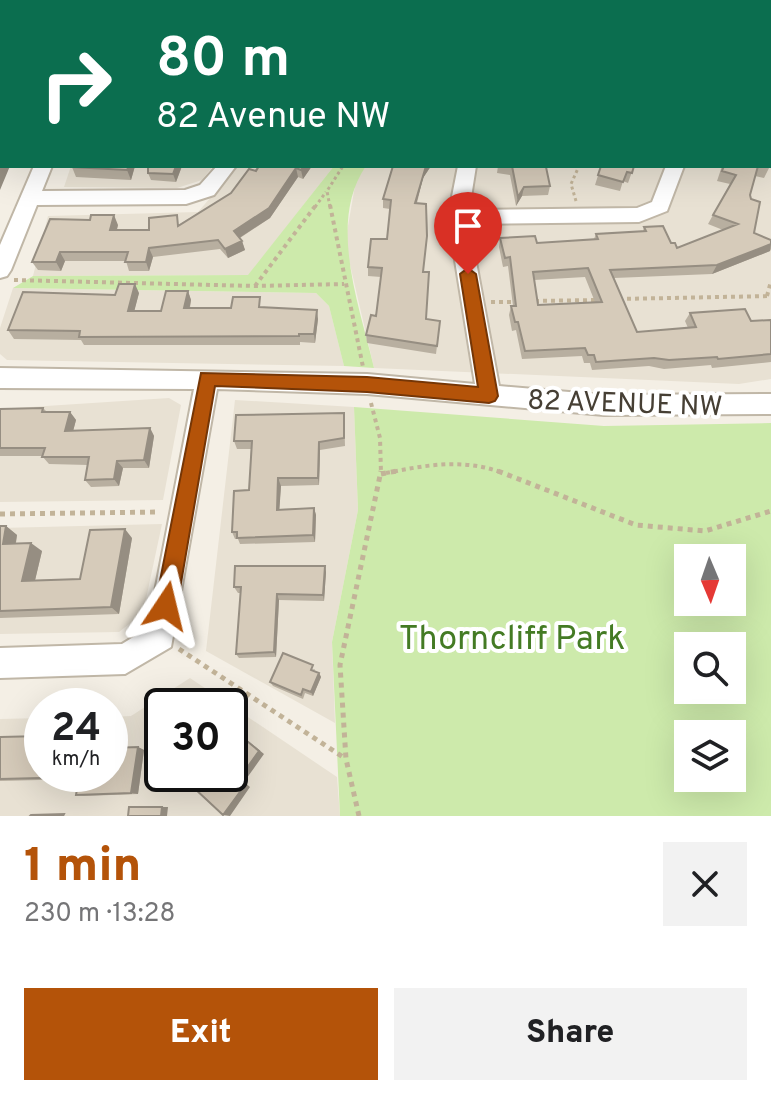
<!DOCTYPE html>
<meta charset="utf-8">
<style>
body{margin:0;font-family:Overpass,sans-serif;background:#f2f2f2;color:#202124;height:100vh;display:flex;flex-direction:column;font-size:30px;white-space:nowrap}
*{box-sizing:border-box;margin:0}
p{font-size:26px;color:#757577}
.icon{flex:none;width:44px;height:44px;fill:none;stroke:currentColor;stroke-width:2;stroke-linecap:round;stroke-linejoin:round}
.map{position:relative;height:816px;overflow:hidden}
.drawer{display:flex;flex-direction:column;background:#fff;flex:1}
.drawer>*{flex:none}
.guide{position:absolute;left:0px;top:0px;width:772px;height:168px;box-shadow:0 8px 32px #0002;background:#0b6e4f;color:#fff;overflow:hidden}
.needle{width:52px;rotate:178deg}
.controls{position:absolute;left:674px;top:544px;display:grid;gap:16px}
.controls a{display:grid;place-items:center;width:72px;height:72px;border-radius:0px;background:#fff;box-shadow:0 8px 32px #0002;font-size:40px}
.speed{position:absolute;left:24px;top:688px;display:flex;gap:16px;font-size:40px;font-weight:700;text-align:center}
.speed>*{display:grid;place-content:center;width:104px;height:104px;border-radius:50%;background:#fff;box-shadow:0 8px 32px #0002;line-height:1}
.speed small{font-size:20px;font-weight:400}
.speed .limit{border:4px solid #111;border-radius:12px;background:#fff;color:#111}
.pin{position:absolute;display:grid;place-items:center;width:68px;height:68px;color:#fff;margin:-82px -34px;border-radius:50% 50% 50% 0;rotate:-45deg;box-shadow:0 0 8px #0007}
.pin .icon{rotate:45deg}
.me{position:absolute;width:88px;margin:-44px;rotate:10deg;stroke-linejoin:round;filter:drop-shadow(0 0 6px #0008)}
.turn{display:flex;align-items:center;gap:28px;height:168px;padding:0 24px;font-size:36px}
.turn .icon{width:104px;height:104px;stroke-width:2.5}
.turn b{display:block;font-size:56px;line-height:68px}
.round{display:grid;place-items:center;flex:none;width:84px;height:84px;border-radius:0px;background:#f2f2f2}
.summary{display:flex;align-items:center;justify-content:space-between;height:136px;padding:0 24px}
h1{font-size:48px;font-weight:800;line-height:60px;color:#b45309}
.button{display:flex;gap:16px;margin-top:auto;padding:16px 24px}
.button a{flex:1;height:92px;border-radius:0px;background:#b45309;color:#fff;font-size:32px;font-weight:800;line-height:92px;text-align:center}
.button a+a{background:#f2f2f2;color:#202124}
.map>svg:first-child{display:block}
</style>
<div class="map">
<svg width="771" height="816" viewBox="0 0 771 816">
<rect width="100%" height="100%" fill="#f4efe5"/>
<!-- residential -->
<path fill="#e8e1d3" fill-rule="evenodd" d="M483 0H771V379L739 384 374 368 345 243 356 180 366 166H770V2H482Z
M71 166H213L202 180 177 188 64 187Z
M238 166H334L249 275 33 276 48 216 198 212Z
M13 288 316 293 329 306 344 366 7 360 0 354V328Z
M169 398 181 405 163 500 0 502V409Z
M235 400 354 407 358 510 332 642 335 723 206 651Z
M162 524 143 613 119 632 0 634V528Z
M190 678 337 777 340 816H0V719L42 718V774H110V717L131 716ZM162 706H230V774H162Z"/>
<!-- green -->
<path fill="#cdeaab" fill-rule="evenodd" d="M334 166H366C327 222 360 307 374 368L344 366 329 306 316 293 13 288 33 276 248 275Z
M354 407 604 426 771 423V816H340L332 642 358 510ZM688 558H732V602H688ZM688 646H732V690H688ZM688 734H732V778H688Z"/>
<g fill="none" stroke-linecap="round" stroke-linejoin="round">
<defs>
<path id="minor" d="M108 0H124L107 2Z
M352 0H368V2H352Z
M550 0H566L549 2Z
M643 0H665L667 2H645Z
M34 166H52L42 191 185 190 200 185 217 166H236L214 195 186 204 37 205 11 270 7 276 0 278V245Z
M458 166H476L469 210 637 208 652 202 666 166H684L667 211 639 222 469 224 499 386 604 395 771 394V414L604 415 367 394 217 389 171 647 125 674 0 678V648L122 644 148 628 194 389 0 388V368L367 374 475 384 448 217Z"/>
</defs>
<!-- minor casing -->
<use href="#minor" stroke="#c0b7a7" stroke-width="4"/>
<!-- path-far2 -->
<path stroke="#c2b398" stroke-width="3" stroke-dasharray="3 3" stroke-linecap="butt" d="M576 201 571 184 579 166
M315 207 326 192
M330 207 327 191 343 166"/>
<!-- path-far1 -->
<path stroke="#c2b398" stroke-width="4" stroke-dasharray="4 4" stroke-linecap="butt" d="M330 205 363 367
M14 280 255 286 344 284
M255 286 316 205
M767 296 771 281
M619 299 771 296
M535 301 598 300
M491 302H518
M371 403 380 438 381 473
M386 473C426 465 464 458 503 473"/>
<!-- path -->
<path stroke="#c2b398" stroke-width="5" stroke-dasharray="5 5" stroke-linecap="butt" d="M498 471 636 525 705 531 771 511
M381 474 397 471
M0 514 160 512
M179 649 346 759
M359 816 346 759 340 665 381 471"/>
<!-- minor -->
<use href="#minor" fill="#fff" fill-rule="evenodd"/>
</g>
<!-- wall -->
<path fill="#b8afa0" fill-rule="evenodd" d="M737 0H771L770 2H739Z
M135 166 131 180 76 177 72 167Z
M182 166 176 182 151 180 148 173Z
M259 166H312L303 179 298 177 270 218 240 238 242 241 245 250 228 258 220 249 153 257 149 271H129L126 261H65L61 271 38 270 32 262 118 225 117 230H149L180 224 231 193Z
M390 166H431L423 178 417 203 426 319 440 321 436 354 367 343 366 335 376 316 381 277 368 276V267L387 239 390 209 383 208V199L392 167Z
M498 166H536L535 168 550 186 548 195 522 196 516 206 510 175 497 173Z
M601 166H634L628 183 623 181 620 191 595 185Z
M722 166H770L764 178 755 176 750 195 754 233 771 240V249L770 251 712 274 614 278 637 332 688 328 685 321 690 313 751 321 771 320V362L712 368 711 365 664 369 649 366 592 370 590 363H584L582 356 522 359 516 330 512 331 509 315 511 306H513L508 266 503 267 499 247 500 238 537 243 594 239 596 234 643 231 644 227 677 248 723 230 708 224 730 184 717 181ZM585 277 595 302 538 305 534 280Z
M188 291 191 300 190 308 262 307 318 319 315 343 300 342V345H84L81 340 14 339 8 330 115 295 139 293 134 311H161Z
M43 408 47 412H70L76 420 73 431 150 428 154 436 149 468H123L119 486 91 487 85 480 88 465 49 464 42 456H0V409Z
M344 413 345 446 320 450 319 485 281 486 279 509 314 508 316 515 315 542 240 544 238 539H235L232 532 249 490 251 449H237L234 441Z
M0 526H6L17 535 16 543 42 551 35 580 80 579 132 538 119 614 0 618Z
M326 572 324 601 279 600 276 657 239 658 236 654 241 593H238L234 587Z
M315 669 314 671 319 673 321 677 313 696 305 693 303 699 273 686 270 682Z
M0 737 42 774 138 747 144 750 138 794 84 796 76 795 79 779 0 781Z"/>
<!-- shaded-wall -->
<path fill="#968e82" d="M2 164V166H10L0 190V169Z
M129 166H135L131 180 127 170Z
M176 166H182L176 182 173 174Z
M304 166H312L303 179 301 170Z
M426 166H431L423 178 414 212 415 203Z
M296 168 298 177 270 218 236 240 234 231Z
M524 187 522 196 516 206 518 197Z
M114 215 118 225 114 239 110 230Z
M242 241 245 250 228 258 225 249Z
M771 244 770 251 712 274 717 265Z
M149 248 153 257 149 271 146 262Z
M60 252 65 261 61 271 56 262Z
M135 284 139 293 132 320 128 311Z
M188 291 191 300 188 316 184 308Z
M317 310 318 319 315 343 314 334Z
M70 412 76 420 71 439 65 431Z
M150 428 154 436 149 468 144 460Z
M319 442 320 450 319 485 318 478Z
M117 461 123 468 119 486 114 479Z
M278 478 281 486 279 516 277 510Z
M314 508 316 515 315 542 313 535Z
M6 526 17 535 14 553 3 544Z
M125 529 132 538 119 614 111 607Z
M31 543 42 551 33 589 22 581Z
M325 566 326 572 324 601 323 595Z
M277 594 279 600 276 657 274 652Z
M319 673 321 677 313 696 311 692Z
M230 726 264 754 244 782 250 787 230 816 223 815 239 779Z
M138 747 144 750 138 794 131 793Z
M162 807H168L167 816H161Z"/>
<!-- building -->
<path fill="#d6cbba" stroke="#968e82" stroke-width="2" fill-rule="evenodd" d="M14 0H69L68 2H12Z
M165 0 169 2H132H133Z
M189 0H205V2H189Z
M253 0H332L331 2H253Z
M388 0H430L429 2H386Z
M487 0H529L528 2H486Z
M578 0H626L624 2H577Z
M749 0H771L770 165V2H749Z
M2 65V164L0 169V68Z
M72 166H129L127 170 72 167Z
M148 166H176L173 174 148 173Z
M259 166H304L301 170 296 168 269 208 234 231 242 241 225 249 218 240 149 248 146 262H125L128 252H60L56 262H32L50 219 90 220 91 215H114L110 230H149V218L177 215 178 226 231 193 249 169 256 171Z
M393 166H426L415 203 426 204 427 236 423 272H429L426 319 440 321 437 346 366 335 371 315 376 316 382 268 368 267 371 239H387L391 200 383 199Z
M511 166 546 167 550 186 524 187 518 197 512 166Z
M601 166H634L632 173 627 172 623 182 598 175Z
M724 166H758L750 195 751 199 760 202 754 233 771 240V244L717 265 610 270 637 332 696 327 690 313 745 309 751 321 771 320V354L718 359 717 357 669 360 654 358 596 362 594 355H588L585 348 525 351 518 322H515L511 306H516L510 257 505 258 500 238 535 236 537 243 598 239 596 234 646 231 644 227 663 226 671 243H675L677 248 738 224 713 215 736 175 722 171ZM588 268 602 302 538 305 533 272Z
M119 284H135L128 311H161L166 291H188L184 308H231L233 297H260L259 307 317 310 314 334H299V336L79 337 80 331 8 330 23 292 115 295Z
M43 408 42 412H70L65 431 150 428 144 460 117 461 114 479 85 480 89 457H42L45 448H0V409Z
M344 413V438L319 442 318 478H278L277 510 314 508 313 535 237 538V532H232L234 491 249 490 252 441H234L236 415Z
M0 526H6L3 544 31 543 22 581 80 579 90 530 125 529 111 607 0 611Z
M235 566H325L323 595 277 594 274 652 236 654 241 587H234Z
M283 653 313 665 311 670 319 673 311 692 303 689 301 695 270 682Z
M195 698 205 706H189Z
M230 727 259 751 239 779 245 785 223 815 179 774H230Z
M42 736V774H110V748L138 747 131 793 76 795 79 777 0 779V737Z
M129 807H162L161 816H128Z
M64 814 63 816H30L31 815Z"/>
<!-- route -->
<path fill="#b45309" stroke="#753606" stroke-width="2" d="M468 268 476 274 498 396 495 401 489 403 367 392 215 386 177 606 174 613 166 617 159 613 155 606 201 373 367 377 478 387 460 274Z"/>
<g text-anchor="middle" stroke-width="8" stroke-linejoin="round" paint-order="stroke">
<!-- street labels -->
<g font-size="28" fill="#463f34" stroke="#fff">
<text transform="translate(625 402) rotate(2)" y="10">82 AVENUE NW</text>
</g>
<!-- near-park labels -->
<g font-size="34" fill="#447b24" stroke="#fff">
<text x="512" y="649">Thorncliff Park</text>
</g>
</g>
</svg>
<div class="controls">
<a><svg class="needle" viewBox="-14 -14 28 28"><path d="M0-13l5 13h-10z" fill="#e53935"/><path d="M0 13l5-13h-10z" fill="#757577"/></svg></a>
<a><svg class="icon" aria-label="search" viewBox="0 0 24 24"><circle cx="10" cy="10" r="6"/><path d="M15 15l6 6"/></svg></a>
<a><svg class="icon" aria-label="layers" viewBox="0 0 24 24"><path d="M12 4l9 5-9 5-9-5zM3 14l9 5 9-5"/></svg></a>
</div>
<div class="speed"><div>24<small>km/h</small></div><div class="limit">30</div></div>
<div class="pin" style="left:468px;top:274px;background:#d93025"><svg class="icon" aria-label="arrive" viewBox="0 0 24 24"><path d="M6 21V4h12l-3 4 3 4H6"/></svg></div>
<svg class="me" style="left:166px;top:606px" viewBox="-20 -20 40 40"><path d="M0-17L14 15 0 8-14 15z" fill="#b45309" stroke="#fff" stroke-width="4"/></svg>
<div class="guide">
<div class="turn"><svg class="icon" aria-label="right" viewBox="0 0 24 24"><path d="M7 20v-9h11M14 6l5 5-5 5"/></svg><div><b>80 m</b>82 Avenue NW</div></div>
</div>
</div>
<section class="drawer">
<div class="summary"><div><h1>1 min</h1><p>230 m · 13:28</p></div><a class="round"><svg class="icon" aria-label="close" viewBox="0 0 24 24"><path d="M6 6l12 12M18 6L6 18"/></svg></a></div>
<div class="button"><a>Exit</a><a>Share</a></div>
</section>
